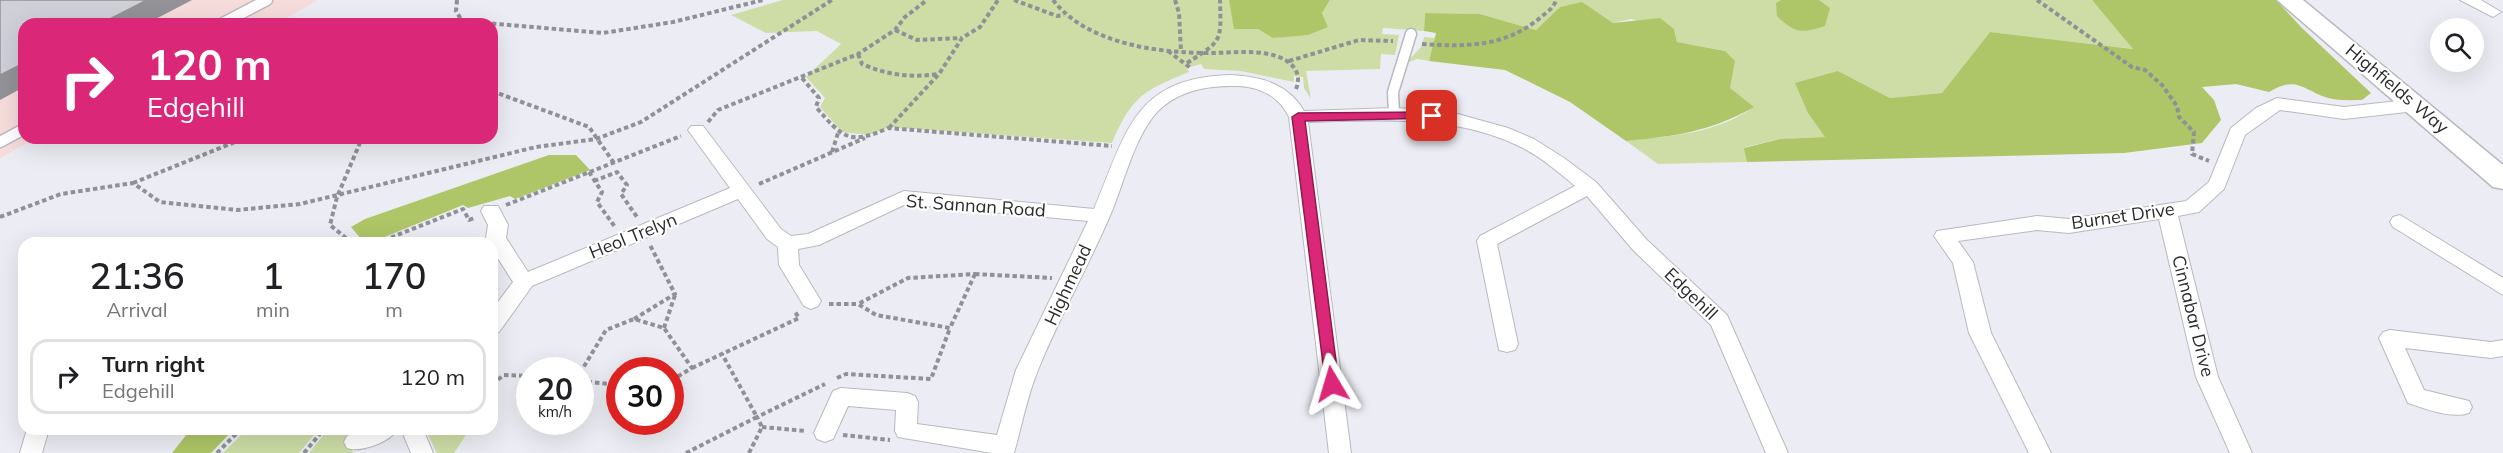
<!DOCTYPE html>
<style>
body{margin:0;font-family:Mulish,sans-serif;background:#f6f6f6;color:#202124;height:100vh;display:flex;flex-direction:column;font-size:22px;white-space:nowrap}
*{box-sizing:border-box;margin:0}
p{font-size:20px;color:#757577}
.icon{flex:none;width:33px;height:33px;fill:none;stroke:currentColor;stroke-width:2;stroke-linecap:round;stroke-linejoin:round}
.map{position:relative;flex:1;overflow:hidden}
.side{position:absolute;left:18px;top:237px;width:480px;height:198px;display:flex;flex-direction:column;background:#fff;border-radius:18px;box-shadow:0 6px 24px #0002}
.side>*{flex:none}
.guide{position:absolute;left:18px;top:18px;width:480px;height:126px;border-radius:18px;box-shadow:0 6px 24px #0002;background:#db2777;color:#fff;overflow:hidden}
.controls{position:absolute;left:2430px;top:18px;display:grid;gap:12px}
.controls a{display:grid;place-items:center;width:54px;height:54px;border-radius:50%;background:#fff;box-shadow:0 6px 24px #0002;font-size:30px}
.speed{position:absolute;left:516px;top:357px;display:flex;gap:12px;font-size:30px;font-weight:700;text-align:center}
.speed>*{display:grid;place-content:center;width:78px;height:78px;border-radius:50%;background:#fff;box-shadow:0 6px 24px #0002;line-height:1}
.speed small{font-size:15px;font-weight:400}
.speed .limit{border:9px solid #d22;background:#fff;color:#111}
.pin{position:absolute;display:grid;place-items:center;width:51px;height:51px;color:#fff;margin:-26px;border-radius:12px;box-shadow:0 3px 9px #0006}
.me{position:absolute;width:66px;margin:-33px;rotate:353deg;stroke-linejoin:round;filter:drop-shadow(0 0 4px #0008)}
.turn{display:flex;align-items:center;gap:21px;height:126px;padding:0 30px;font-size:27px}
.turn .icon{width:78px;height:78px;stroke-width:2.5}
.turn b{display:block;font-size:42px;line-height:51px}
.eta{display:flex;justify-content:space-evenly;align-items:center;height:102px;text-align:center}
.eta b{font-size:36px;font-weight:600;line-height:42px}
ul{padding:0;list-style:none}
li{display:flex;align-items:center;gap:18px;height:75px;margin:0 12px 9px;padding:0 18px;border:3px solid #e0e0e0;border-radius:18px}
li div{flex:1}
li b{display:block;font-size:22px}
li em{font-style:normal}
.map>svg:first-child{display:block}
</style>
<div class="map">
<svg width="2503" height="453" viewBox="0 0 2503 453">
<rect width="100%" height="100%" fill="#ecedf4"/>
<!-- industrial -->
<path fill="#f7dcdc" d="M0 0H318L285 19 253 21 247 24H24V138H37L0 158Z"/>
<!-- green -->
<path fill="#cddda5" d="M783 0H1229L1235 29H1258L1274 38 1328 27 1322 13 1330 0H1781L1776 3 1819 0H1816H2092L2134 49 1990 32 1942 93 1890 98 1838 71 1808 113 1826 137 1780 139 1745 147 1747 162 1658 164 1626 141C1670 136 1717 134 1753 107L1730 88 1725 51 1677 42 1674 29 1631 19 1613 23 1582 3 1560 7 1536 30 1480 14 1425 13 1424 31 1383 28 1382 34 1399 35 1395 55 1381 54 1380 69 1306 71 1311 99 1304 88 1303 77 1294 76V82L1241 71 1204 69 1201 64 1187 68 1189 72C1142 91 1132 97 1112 143L890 127 869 135 842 132 820 107 825 98 806 77 841 44 817 31 766 33 731 15Z
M1424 37 1435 38 1429 61 1417 59 1406 63 1421 47Z
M247 429H319L299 453H223Z
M328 429H364L348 436 353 453H309Z
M425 429H470L454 453H437Z"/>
<!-- forest -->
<path fill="#aec667" d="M1229 0H1330L1322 13 1328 27 1308 35 1273 38 1258 29H1234Z
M1781 0H1819L1830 8 1825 26C1801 34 1795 33 1777 16L1776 3Z
M2092 0H2276L2302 28 2371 93 2362 100C2352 100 2338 101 2328 98 2303 90 2297 75 2269 92L2236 84 2202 87 2214 100 2221 120 2202 143 2124 153 1747 162 1744 148 1780 139 1825 137 1808 113 1795 83 1838 71 1890 98 1942 93 1990 32 2133 49Z
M1582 2 1613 23 1660 18 1674 29 1677 42 1725 51 1735 61 1730 88 1754 107C1709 132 1676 136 1626 141L1570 102 1505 70 1429 61 1436 33 1424 31 1425 13 1480 14 1536 30 1560 7Z
M549 155H576L590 170 515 199 510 196 468 208 463 205 370 243H360L361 239 351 227 365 219Z
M191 429H234L211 453H172Z"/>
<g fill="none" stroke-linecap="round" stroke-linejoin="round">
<defs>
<path id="service" d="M221 24 267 0
M1394 114 1393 92 1411 34
M0 142 24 129"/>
<path id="minor" d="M2460 0H2481L2501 12 2493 17Z
M1229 75C1259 76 1288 83 1304 111L1394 108 1447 111 1508 128 1534 139 1564 158 1596 182 1647 240 1727 315 1788 453H1766L1711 325 1633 250 1587 196 1497 244 1518 344 1515 350 1507 352 1499 350 1477 241 1480 236 1575 186C1558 172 1540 156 1519 146 1452 114 1380 120 1308 122L1351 453H1329L1289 117C1279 96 1260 87 1238 86 1209 85 1179 90 1158 111 1134 136 1123 187 1109 218 1087 269 1059 318 1038 370 1027 397 1022 425 1014 453H992L898 437 895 431 896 410 848 406 833 439 825 442 817 439 814 433 833 391 841 388 907 393 915 396 918 402 917 424 997 435 1016 370 1088 221 906 204 819 245 798 249 799 265 821 301 818 306 811 309 804 306 779 265 778 247 767 239 738 199 532 286 499 332 492 334V310L513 282 492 249V243L486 238 488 225 481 211 484 206H498L508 225 506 238 528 272 730 188 688 130 691 126H703L781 229 791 236 808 234 904 191 1094 209C1126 134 1133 78 1229 75Z
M2277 98 2344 107 2416 99 2425 105 2416 111 2344 119 2280 110 2245 135 2224 189 2199 212 2178 216 2218 377 2252 453H2230L2196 377 2159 219 2069 233 2037 230 1958 241 1973 262 1991 333 2051 453H2029L1969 333 1953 263 1934 236 1937 231 2037 216 2069 219 2186 201 2209 182 2231 128 2256 108Z
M2400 215 2503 278V295L2393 227 2390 222 2393 217Z
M2390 330 2491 342 2503 340V356L2491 358 2405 348 2424 390 2469 401 2472 407 2469 413C2452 419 2425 409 2408 403L2379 338 2383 332Z
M27 429H49L42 453H20Z
M363 429H397C391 442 360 453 347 448L344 442 347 436Z
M401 429H423L433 453H411Z"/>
<path id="secondary" d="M2277 0H2303L2503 165V189L2493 187Z"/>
</defs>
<!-- service casing -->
<use href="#service" stroke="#b8b9c0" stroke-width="13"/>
<!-- minor casing -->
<use href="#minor" stroke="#b8b9c0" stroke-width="2"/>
<!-- secondary casing -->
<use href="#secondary" stroke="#b8b9c0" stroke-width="3"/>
<!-- path -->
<path stroke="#909196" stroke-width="4" stroke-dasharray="4.5 3" stroke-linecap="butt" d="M457 0 456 11 462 21
M1014 0 1057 16 1064 15
M1053 0C1087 44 1158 53 1210 53 1233 53 1257 49 1279 57 1294 63 1302 74 1296 89
M1175 0 1179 13 1181 51
M2037 0 2132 67 2145 70 2162 85 2177 106 2179 117 2194 132 2192 154 2209 161
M462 21 603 33 673 22 763 0
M895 30 917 40 961 38
M1422 44C1466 47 1506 47 1541 17 1547 12 1554 8 1556 0
M1168 51 1192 69
M858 54 862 64C887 75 911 78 938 74
M1289 61 1359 40 1393 41
M1187 63C1223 40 1221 42 1220 0
M802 78 819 98 816 107C842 137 849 146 888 128L1112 146
M492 91 589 127 614 163
M708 122 718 110 858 54 895 30 905 17 927 0
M889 128 939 74 962 38 980 27 998 0
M832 152 838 133
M589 172 602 192 597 202 615 227
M594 181 617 172 627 185 621 194 637 217
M133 183 245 138
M759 184 865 138
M506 205 681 136
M0 217 61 194 133 183 160 202 237 210 300 204 536 147 596 139 641 122 832 0
M352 243 330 225 337 197 362 138
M377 243 463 209 469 220 474 218
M975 274 1052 278
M975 274 950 328 876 315 858 304 908 278Z
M829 304H858
M634 319 675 294 650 245
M664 328 675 295
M692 368 799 318 795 312
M580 373 606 330 634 319 664 328 692 368 670 381
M837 378 846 374 931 379 950 328
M580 381 620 385
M492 384 504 375 530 376
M762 427 806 431
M843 435 890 440
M217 453 241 429
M304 453 324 429
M686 453 757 417 722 354
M749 453 762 427 757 417 825 384"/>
<!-- service -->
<use href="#service" stroke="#fff" stroke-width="10"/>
<!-- minor -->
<use href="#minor" fill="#fff" fill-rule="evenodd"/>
<!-- secondary -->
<use href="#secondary" fill="#fff" fill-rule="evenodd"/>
</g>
<!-- shaded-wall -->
<path fill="#929297" d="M147 0H192L146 24H100Z
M24 63V87L0 100V75Z"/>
<!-- building -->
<path fill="#d0d1d8" stroke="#929297" stroke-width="1.5" d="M0 0H147L100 24H24V63L0 75Z"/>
<!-- route -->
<path fill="#db2777" stroke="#8e194d" stroke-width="1.5" d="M1432 112 1438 116 1436 118 1305 121 1339 384 1332 390 1326 388 1292 117 1298 113Z"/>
<g text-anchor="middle" stroke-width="4.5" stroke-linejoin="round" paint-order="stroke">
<!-- street labels -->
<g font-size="18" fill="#2b2b2e" stroke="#fff">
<text transform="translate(2397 89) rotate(40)" y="6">Highfields Way</text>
<text transform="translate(976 206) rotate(4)" y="6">St. Sannan Road</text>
<text transform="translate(2123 216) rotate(-8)" y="6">Burnet Drive</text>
<text transform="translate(633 236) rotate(-22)" y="6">Heol Trelyn</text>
<text transform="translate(1068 285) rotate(-65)" y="6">Highmead</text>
<text transform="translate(1691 294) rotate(44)" y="6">Edgehill</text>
<text transform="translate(2193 316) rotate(76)" y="6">Cinnabar Drive</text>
</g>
</g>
</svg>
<div class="controls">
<a><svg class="icon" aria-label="search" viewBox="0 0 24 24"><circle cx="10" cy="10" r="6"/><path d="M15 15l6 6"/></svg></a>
</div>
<div class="speed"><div>20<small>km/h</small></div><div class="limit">30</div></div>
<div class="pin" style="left:1432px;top:116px;background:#d93025"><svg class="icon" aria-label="arrive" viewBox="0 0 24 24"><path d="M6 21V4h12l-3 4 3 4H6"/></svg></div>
<svg class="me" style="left:1332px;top:384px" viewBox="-20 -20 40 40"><path d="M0-17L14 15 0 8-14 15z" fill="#db2777" stroke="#fff" stroke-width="4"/></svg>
<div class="guide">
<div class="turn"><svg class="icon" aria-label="right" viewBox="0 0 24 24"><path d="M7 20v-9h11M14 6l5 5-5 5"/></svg><div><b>120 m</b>Edgehill</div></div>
</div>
<section class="side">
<div class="eta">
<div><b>21:36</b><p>Arrival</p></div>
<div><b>1</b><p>min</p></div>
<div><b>170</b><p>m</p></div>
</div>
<ul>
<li><svg class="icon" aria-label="right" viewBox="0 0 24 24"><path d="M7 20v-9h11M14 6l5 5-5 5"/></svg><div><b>Turn right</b><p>Edgehill</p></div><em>120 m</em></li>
</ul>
</section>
</div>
